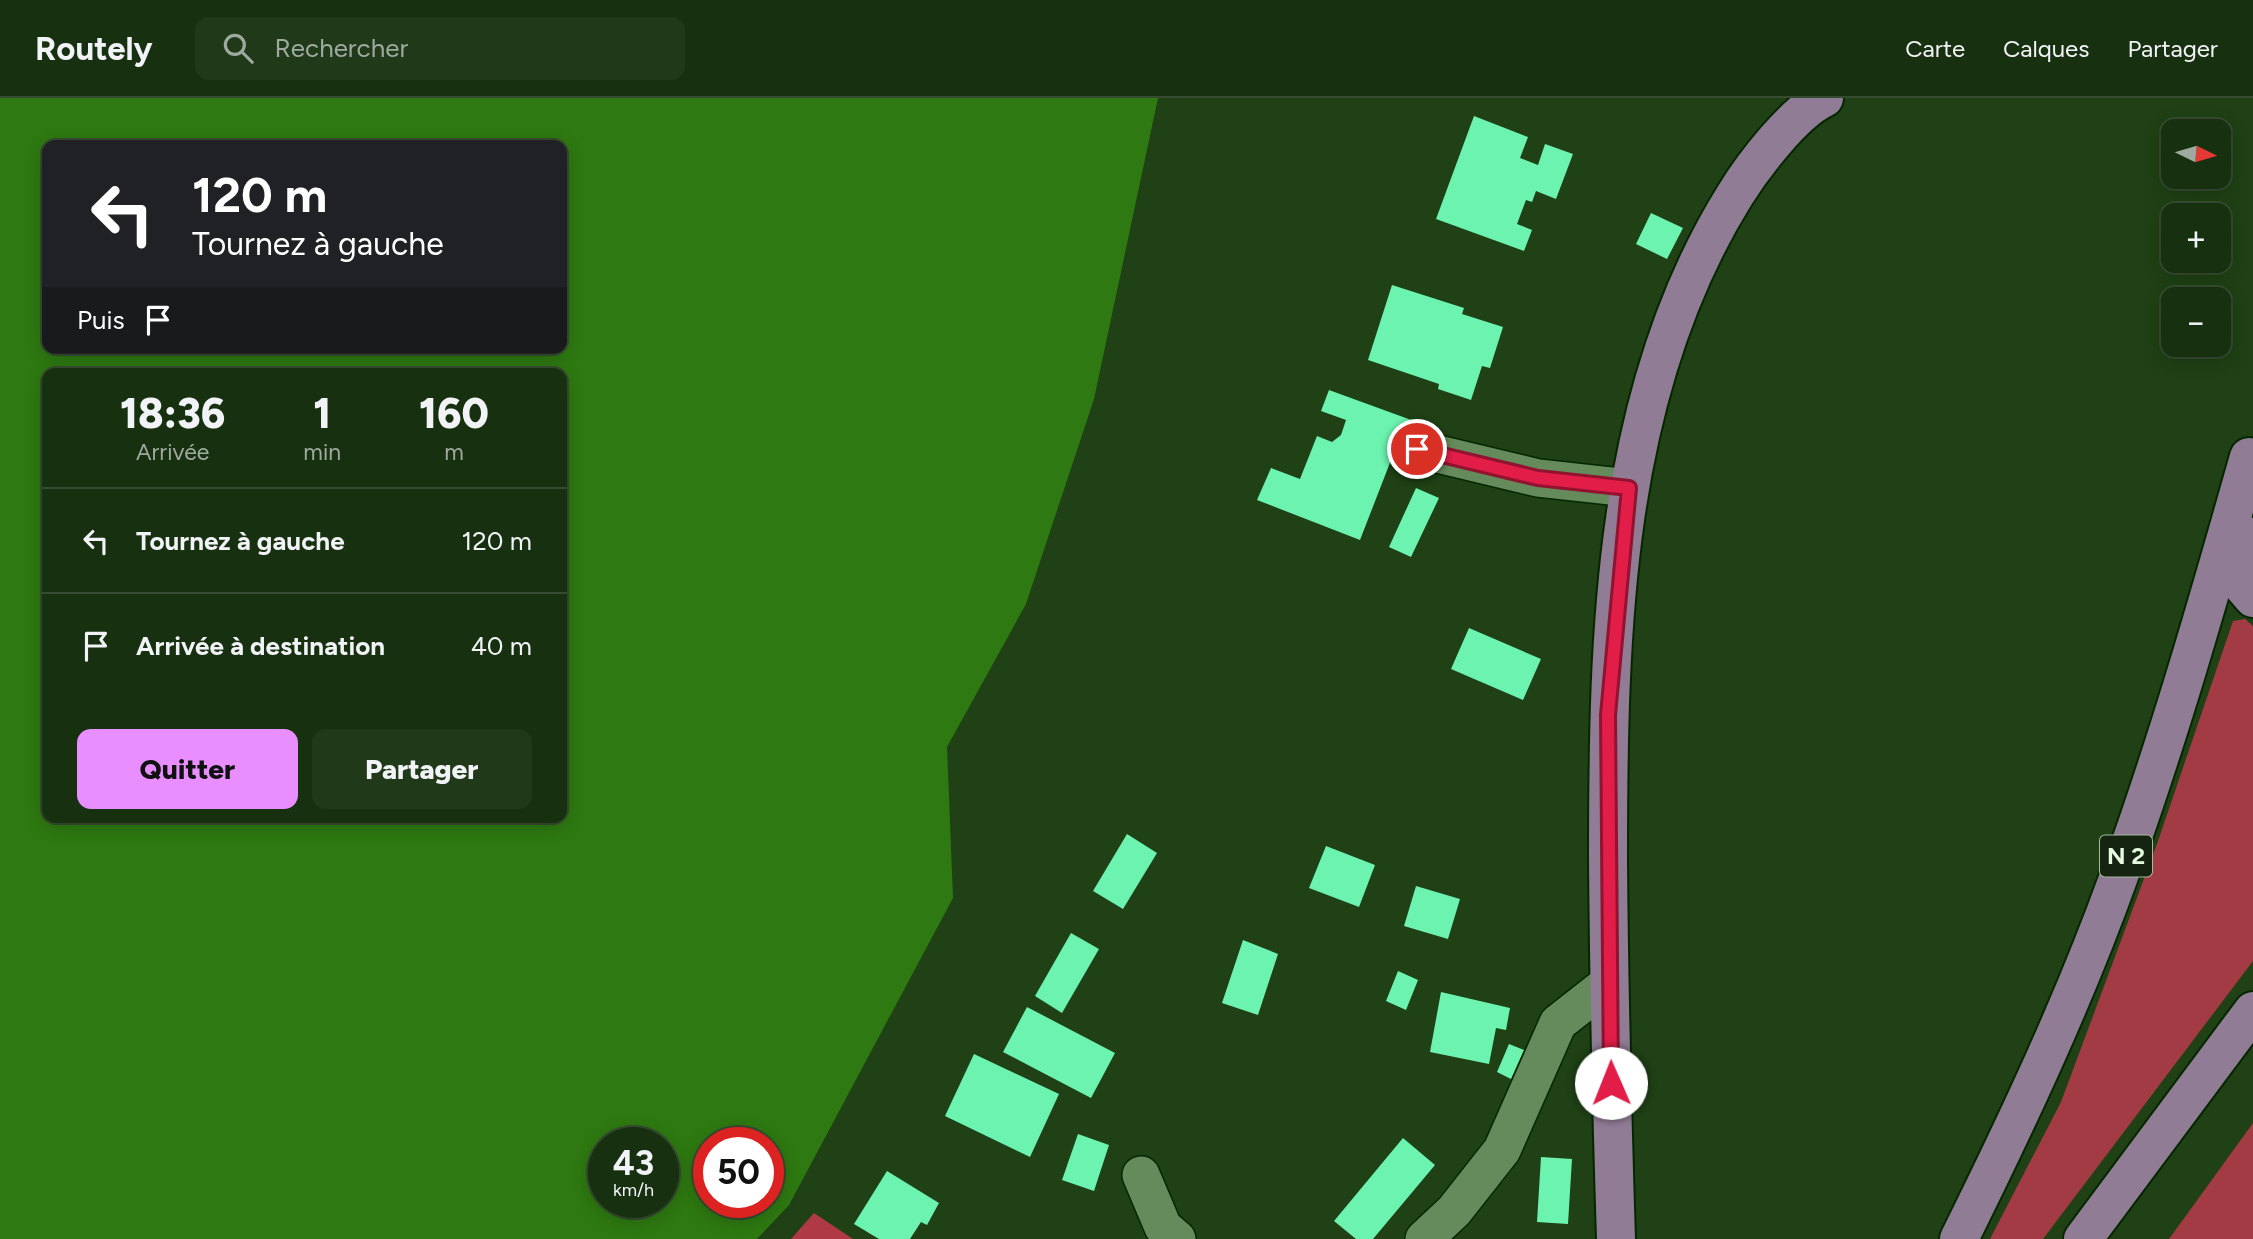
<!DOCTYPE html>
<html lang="fr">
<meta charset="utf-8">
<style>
body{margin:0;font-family:Figtree,sans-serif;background:#203919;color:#f1f3f6;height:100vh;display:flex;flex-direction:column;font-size:26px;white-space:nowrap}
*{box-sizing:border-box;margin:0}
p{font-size:23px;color:#9ea99f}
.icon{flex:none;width:38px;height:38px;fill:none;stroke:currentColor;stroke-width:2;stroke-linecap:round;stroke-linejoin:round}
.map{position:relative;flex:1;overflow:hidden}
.side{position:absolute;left:42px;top:270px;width:525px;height:455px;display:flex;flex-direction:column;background:#173110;border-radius:14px;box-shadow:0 4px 18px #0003,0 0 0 2px #364c30}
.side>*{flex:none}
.top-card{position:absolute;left:42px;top:42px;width:525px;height:214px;border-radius:14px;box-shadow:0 4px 18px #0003,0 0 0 2px #364c30;background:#202124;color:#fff;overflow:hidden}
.needle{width:46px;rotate:95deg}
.fabs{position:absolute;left:2161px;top:21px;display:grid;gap:14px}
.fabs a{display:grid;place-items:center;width:70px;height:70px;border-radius:14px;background:#173110;box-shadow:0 4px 18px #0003,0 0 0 2px #364c30;font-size:35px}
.speed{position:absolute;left:588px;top:1029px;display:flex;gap:14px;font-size:35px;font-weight:700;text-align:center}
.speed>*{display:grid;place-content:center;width:91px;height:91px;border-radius:50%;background:#173110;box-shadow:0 4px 18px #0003,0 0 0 2px #364c30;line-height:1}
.speed small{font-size:18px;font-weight:400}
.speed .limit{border:10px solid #d22;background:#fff;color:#111}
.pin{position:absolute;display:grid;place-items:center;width:60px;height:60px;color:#fff;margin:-30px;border:4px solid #fff;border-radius:50%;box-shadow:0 2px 7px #0007}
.me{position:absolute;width:77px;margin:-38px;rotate:359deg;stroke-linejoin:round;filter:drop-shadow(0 0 5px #0008)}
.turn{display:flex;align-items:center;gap:24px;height:147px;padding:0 35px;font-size:32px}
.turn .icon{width:91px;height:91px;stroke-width:2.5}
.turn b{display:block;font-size:49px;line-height:60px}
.then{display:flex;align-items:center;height:66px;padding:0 35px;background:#0003;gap:14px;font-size:26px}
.eta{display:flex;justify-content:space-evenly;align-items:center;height:119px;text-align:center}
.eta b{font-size:42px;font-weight:800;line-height:49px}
.primary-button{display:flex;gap:14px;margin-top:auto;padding:14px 35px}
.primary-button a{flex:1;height:80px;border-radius:14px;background:#e88eff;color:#111;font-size:28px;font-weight:800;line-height:80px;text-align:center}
.primary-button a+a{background:#203919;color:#f1f3f6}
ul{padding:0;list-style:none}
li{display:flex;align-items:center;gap:21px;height:105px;padding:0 35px;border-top:2px solid #364c30}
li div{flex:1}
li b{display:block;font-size:26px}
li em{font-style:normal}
header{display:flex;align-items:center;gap:42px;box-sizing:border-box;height:98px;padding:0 35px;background:#173110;border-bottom:2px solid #364c30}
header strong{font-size:33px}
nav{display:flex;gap:38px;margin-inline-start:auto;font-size:24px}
.search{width:490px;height:63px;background:#203919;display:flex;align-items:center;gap:18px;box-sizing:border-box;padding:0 24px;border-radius:14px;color:#9ea99f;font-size:26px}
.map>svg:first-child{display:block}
</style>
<header>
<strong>Routely</strong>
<div class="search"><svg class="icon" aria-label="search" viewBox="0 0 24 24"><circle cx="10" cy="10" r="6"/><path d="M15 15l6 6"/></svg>Rechercher</div>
<nav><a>Carte</a><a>Calques</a><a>Partager</a></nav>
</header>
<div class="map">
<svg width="2253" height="1141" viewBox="0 0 2253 1141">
<rect width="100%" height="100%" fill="#1f4115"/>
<!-- green -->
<path fill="#a23b43" d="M2245 521 2253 528V863L2043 1141H1990L2061 1004 2158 743 2233 523Z
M2253 1025V1141H2169Z"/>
<!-- forest -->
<path fill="#af3a45" d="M814 1115 853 1141H791Z"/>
<!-- water -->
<path fill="#2e7911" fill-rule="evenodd" d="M0 0H1158L1094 301 1026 506 947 649 953 800 789 1107 757 1141H0ZM47 47H562V250H47ZM47 275H562V719H47ZM604 1045H663V1104H604ZM709 1045H768V1104H709Z"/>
<!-- building -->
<path fill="#6cf3b0" d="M1474 18 1528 39 1520 60 1538 67 1545 46 1573 56 1556 101 1536 93 1532 104 1526 102 1517 126 1532 132 1524 153 1436 121Z
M1651 115 1683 130 1667 161 1636 146Z
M1392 187 1464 210 1462 216 1503 229 1490 270 1482 268 1471 302 1438 291 1439 286 1368 262Z
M1329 292 1414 323 1400 359 1393 357 1360 442 1257 402 1271 370 1300 381 1317 338 1332 344 1341 337 1346 322 1321 313Z
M1416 390 1439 400 1411 459 1389 449Z
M1469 530 1541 561 1523 602 1451 571Z
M1127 736 1157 755 1123 811 1093 793Z
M1326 748 1375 767 1359 809 1309 790Z
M1416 788 1460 801 1448 841 1404 828Z
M1071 835 1099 851 1062 915 1035 898Z
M1243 842 1278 856 1258 917 1222 905Z
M1398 873 1418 882 1406 912 1386 903Z
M1441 894 1510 910 1506 932 1496 930 1489 966 1430 954Z
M1027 909 1115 955 1091 1000 1003 954Z
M1509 946 1524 952 1511 981 1497 974Z
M974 956 1059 996 1030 1059 945 1018Z
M1078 1036 1109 1047 1094 1093 1062 1082Z
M1403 1040 1435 1067 1373 1141H1356L1334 1123Z
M1541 1059 1572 1061 1568 1126 1537 1124Z
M887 1073 939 1105 927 1127 921 1124 910 1141H879L854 1126Z"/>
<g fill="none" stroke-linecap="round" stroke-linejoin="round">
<defs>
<path id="minor" d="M1417 351 1538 380 1629 390
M1141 1077 1163 1129 1177 1141
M1424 1141 1454 1113 1502 1052 1558 925 1609 885"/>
<path id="major" d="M2241 435V486L2253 500
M1616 1141C1612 1014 1609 888 1608 762 1608 536 1612 294 1735 97 1753 68 1793 15 1824 0
M1959 1141C2018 1022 2074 903 2119 778 2169 640 2209 500 2249 359
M2083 1141 2253 913"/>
</defs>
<!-- minor casing -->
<use href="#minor" stroke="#052700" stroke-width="40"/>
<!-- major casing -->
<use href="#major" stroke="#052700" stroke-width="42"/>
<!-- minor -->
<use href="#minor" stroke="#658a5b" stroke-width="37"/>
<!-- major -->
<use href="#major" stroke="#917c96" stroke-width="38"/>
</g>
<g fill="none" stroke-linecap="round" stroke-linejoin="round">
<defs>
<path id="route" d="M1417 351 1538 380 1629 390 1608 617 1611 985"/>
</defs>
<!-- route casing -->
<use href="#route" stroke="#92132f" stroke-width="18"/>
<!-- route -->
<use href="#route" stroke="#e11d48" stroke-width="12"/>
</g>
<g text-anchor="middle" stroke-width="7" stroke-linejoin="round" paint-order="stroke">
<!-- shield labels -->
<rect fill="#152411" stroke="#a6b9a1" stroke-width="2" x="2100" y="737.5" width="52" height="41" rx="5"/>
<g font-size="24" font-weight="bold" fill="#e4f9df">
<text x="2126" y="766">N 2</text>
</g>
</g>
</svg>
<div class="fabs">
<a><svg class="needle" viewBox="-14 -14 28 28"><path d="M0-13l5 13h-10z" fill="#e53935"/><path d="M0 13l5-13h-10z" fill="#9ea99f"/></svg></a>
<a>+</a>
<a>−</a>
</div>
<div class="speed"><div>43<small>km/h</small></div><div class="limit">50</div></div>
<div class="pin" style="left:1417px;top:351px;background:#d93025"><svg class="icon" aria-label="arrive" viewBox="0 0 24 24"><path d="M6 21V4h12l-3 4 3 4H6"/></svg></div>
<svg class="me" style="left:1611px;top:985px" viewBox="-20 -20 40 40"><circle r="19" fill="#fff"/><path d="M0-13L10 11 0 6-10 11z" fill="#e11d48"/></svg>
<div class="top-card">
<div class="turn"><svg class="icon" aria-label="left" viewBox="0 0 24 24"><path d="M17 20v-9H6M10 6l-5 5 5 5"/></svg><div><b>120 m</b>Tournez à gauche</div></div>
<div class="then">Puis<svg class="icon" aria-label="arrive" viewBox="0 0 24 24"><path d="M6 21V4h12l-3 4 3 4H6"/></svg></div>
</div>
<section class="side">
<div class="eta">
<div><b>18:36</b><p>Arrivée</p></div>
<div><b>1</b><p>min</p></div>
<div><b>160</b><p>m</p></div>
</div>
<ul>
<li><svg class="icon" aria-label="left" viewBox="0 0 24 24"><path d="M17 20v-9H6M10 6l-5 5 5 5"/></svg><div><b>Tournez à gauche</b></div><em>120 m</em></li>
<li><svg class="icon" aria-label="arrive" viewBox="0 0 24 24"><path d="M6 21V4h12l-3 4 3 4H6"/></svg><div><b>Arrivée à destination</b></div><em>40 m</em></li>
</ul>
<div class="primary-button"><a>Quitter</a><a>Partager</a></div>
</section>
</div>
